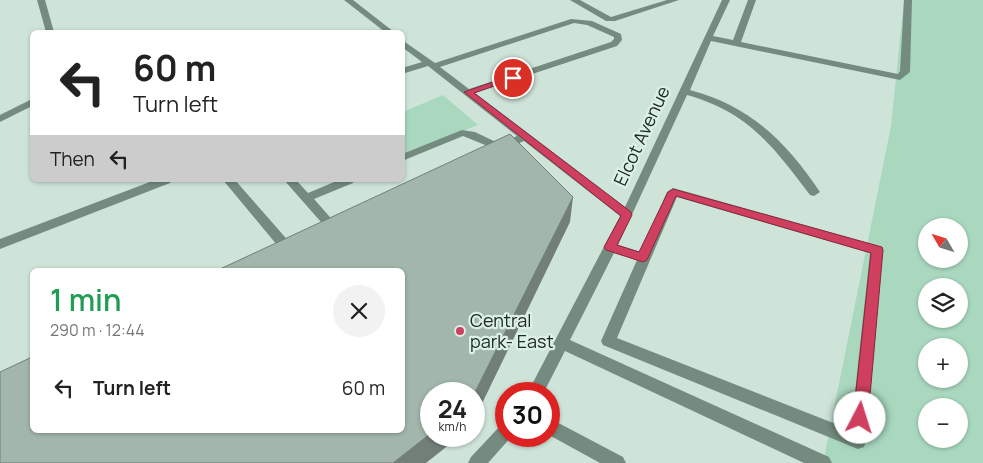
<!DOCTYPE html>
<meta charset="utf-8">
<style>
body{margin:0;font-family:Manrope,sans-serif;background:#f2f2f2;color:#222;height:100vh;display:flex;flex-direction:column;font-size:19px;white-space:nowrap}
*{box-sizing:border-box;margin:0}
p{font-size:16px;color:#767676}
.icon{flex:none;width:28px;height:28px;fill:none;stroke:currentColor;stroke-width:2;stroke-linecap:round;stroke-linejoin:round}
.map{position:relative;flex:1;overflow:hidden}
.details{position:absolute;left:30px;top:268px;width:375px;height:165px;display:flex;flex-direction:column;background:#fff;border-radius:8px;box-shadow:0 1px 4px #0004}
.details>*{flex:none}
.banner{position:absolute;left:30px;top:30px;width:375px;height:152px;border-radius:8px;box-shadow:0 1px 4px #0004;background:#fff;color:#222;overflow:hidden}
.needle{width:32px;rotate:309deg}
.tools{position:absolute;left:918px;top:218px;display:grid;gap:10px}
.tools a{display:grid;place-items:center;width:50px;height:50px;border-radius:50%;background:#fff;box-shadow:0 1px 4px #0004;font-size:25px}
.speed{position:absolute;left:420px;top:382px;display:flex;gap:10px;font-size:25px;font-weight:700;text-align:center}
.speed>*{display:grid;place-content:center;width:65px;height:65px;border-radius:50%;background:#fff;box-shadow:0 1px 4px #0004;line-height:1}
.speed small{font-size:12px;font-weight:400}
.speed .limit{border:8px solid #d22;background:#fff;color:#111}
.pin{position:absolute;display:grid;place-items:center;width:42px;height:42px;color:#fff;margin:-21px;border:2px solid #fff;border-radius:50%;box-shadow:0 1px 5px #0007}
.me{position:absolute;width:55px;margin:-28px;rotate:5deg;stroke-linejoin:round;filter:drop-shadow(0 0 4px #0008)}
.turn{display:flex;align-items:center;gap:18px;height:105px;padding:0 20px;font-size:22px}
.turn .icon{width:65px;height:65px;stroke-width:2.5}
.turn b{display:block;font-size:35px;line-height:42px}
.then{display:flex;align-items:center;height:48px;padding:0 20px;background:#0003;gap:10px;font-size:19px}
.round{display:grid;place-items:center;flex:none;width:52px;height:52px;border-radius:26px;background:#f2f2f2}
.summary{display:flex;align-items:center;justify-content:space-between;height:85px;padding:0 20px}
h1{font-size:30px;font-weight:600;line-height:38px;color:#1e9e55}
ul{padding:0;list-style:none}
li{display:flex;align-items:center;gap:15px;height:70px;padding:0 20px}
li div{flex:1}
li b{display:block;font-size:19px}
li em{font-style:normal}
.map>svg:first-child{display:block}
</style>
<div class="map">
<svg width="983" height="463" viewBox="0 0 983 463">
<rect width="100%" height="100%" fill="#cfe4d9"/>
<!-- green -->
<path fill="#a9d8bf" fill-rule="evenodd" d="M904 0H983V463H823L891 126ZM926 226H959V259H926ZM926 286H959V319H926ZM926 346H959V379H926ZM926 406H959V439H926Z
M443 95 478 125 403 153V112Z"/>
<g fill="none" stroke-linecap="round" stroke-linejoin="round">
<!-- minor -->
<path fill="#748c7f" fill-rule="evenodd" d="M37 0H45L54 32H46Z
M344 0H353L394 32H385Z
M570 0H580L611 17 667 0H679L615 21H606Z
M722 0H730L713 36 733 40 748 0H756L741 42 898 74 900 71 904 0H912L910 72 900 80 711 41 690 90C750 106 786 141 820 192L814 196 810 195C773 146 748 112 687 95L618 245 641 252 667 192 673 188 882 247 883 250 866 441 864 447 858 449 603 345 601 341 637 260 614 253 570 340 829 457 832 463H804L565 351 543 394H527L620 216 524 141 500 151 463 136 402 161V154L462 130 475 132 500 144 517 136 428 66 402 74V68L422 62 402 47V40L435 63 571 19 592 21 621 34 622 40 617 46 475 93 625 207ZM574 23 587 25 614 37V39L611 42 469 89 440 67ZM677 197 870 253 851 430 617 338Z
M32 99V106L0 122V115Z
M155 180H172L170 183 0 249V239Z
M223 180H235L292 245 293 248 292 251H282Z
M284 180H296L308 193 339 180H355L353 183 314 199 336 224 338 227 336 230H328Z
M549 418 623 457 626 463H600L549 435Z
M506 423V436H512L488 463H468L471 457 500 426Z"/>
</g>
<!-- shaded-wall -->
<path fill="#717f78" d="M573 197 570 222 474 420V394Z
M431 433V436H460L426 463H393Z"/>
<!-- building -->
<path fill="#a2b6ab" stroke="#717f78" d="M510 134 573 197 474 394H431V433L393 463H0V372L32 357V430H402V270H218Z"/>
<!-- route -->
<path fill="#cf3f5f" stroke="#87293e" d="M510 76 517 78 474 93 631 212 632 215 617 245 639 252 668 192 673 189 882 247 883 250 868 418 866 422 860 424 855 422 853 418 871 253 676 196 647 260 643 262 606 250 604 247 621 216 464 92Z"/>
<!-- markers -->
<circle fill="#cf3f5f" stroke="#dcf1e6" stroke-width="2" cx="460" cy="331" r="5"/>
<g text-anchor="middle" stroke-width="4.5" stroke-linejoin="round" paint-order="stroke">
<!-- street labels -->
<g font-size="18" fill="#212925" stroke="#dcf1e6">
<text transform="translate(642 136) rotate(-65)" y="6">Elcot Avenue</text>
</g>
<!-- poi labels -->
<g font-size="18" fill="#212925" stroke="#dcf1e6" text-anchor="start">
<text x="470" y="327">Central<tspan x="470" dy="21">park- East</tspan></text>
</g>
</g>
</svg>
<div class="tools">
<a><svg class="needle" viewBox="-14 -14 28 28"><path d="M0-13l5 13h-10z" fill="#e53935"/><path d="M0 13l5-13h-10z" fill="#767676"/></svg></a>
<a><svg class="icon" aria-label="layers" viewBox="0 0 24 24"><path d="M12 4l9 5-9 5-9-5zM3 14l9 5 9-5"/></svg></a>
<a>+</a>
<a>−</a>
</div>
<div class="speed"><div>24<small>km/h</small></div><div class="limit">30</div></div>
<div class="pin" style="left:513px;top:78px;background:#d93025"><svg class="icon" aria-label="arrive" viewBox="0 0 24 24"><path d="M6 21V4h12l-3 4 3 4H6"/></svg></div>
<svg class="me" style="left:860px;top:418px" viewBox="-20 -20 40 40"><circle r="19" fill="#fff"/><path d="M0-13L10 11 0 6-10 11z" fill="#cf3f5f"/></svg>
<div class="banner">
<div class="turn"><svg class="icon" aria-label="left" viewBox="0 0 24 24"><path d="M17 20v-9H6M10 6l-5 5 5 5"/></svg><div><b>60 m</b>Turn left</div></div>
<div class="then">Then<svg class="icon" aria-label="left" viewBox="0 0 24 24"><path d="M17 20v-9H6M10 6l-5 5 5 5"/></svg></div>
</div>
<section class="details">
<div class="summary"><div><h1>1 min</h1><p>290 m · 12:44</p></div><a class="round"><svg class="icon" aria-label="close" viewBox="0 0 24 24"><path d="M6 6l12 12M18 6L6 18"/></svg></a></div>
<ul>
<li><svg class="icon" aria-label="left" viewBox="0 0 24 24"><path d="M17 20v-9H6M10 6l-5 5 5 5"/></svg><div><b>Turn left</b></div><em>60 m</em></li>
</ul>
</section>
</div>
